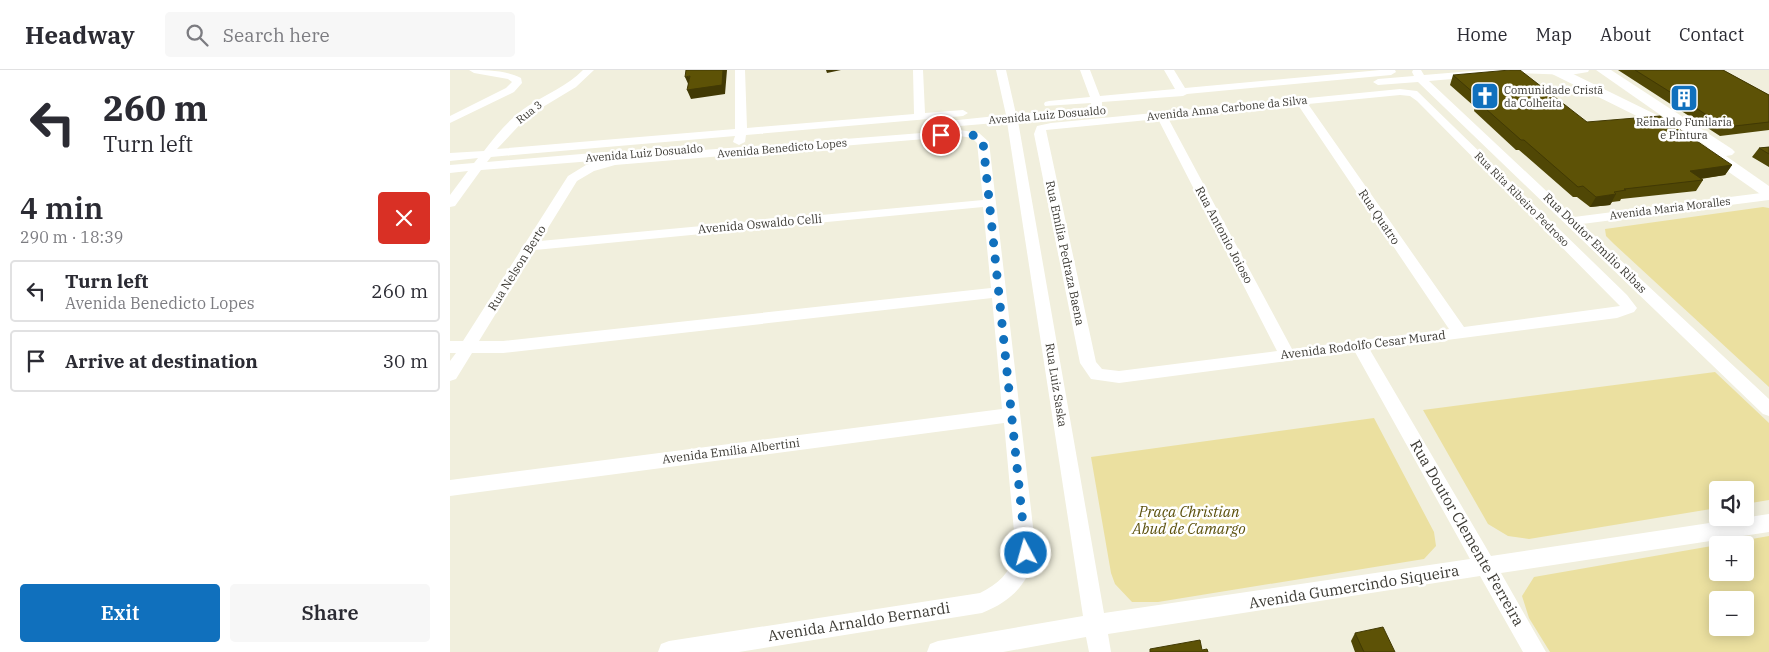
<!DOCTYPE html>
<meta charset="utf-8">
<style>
body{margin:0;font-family:"IBM Plex Serif",serif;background:#f7f7f7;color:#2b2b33;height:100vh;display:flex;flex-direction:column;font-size:19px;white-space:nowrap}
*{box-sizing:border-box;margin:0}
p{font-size:16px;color:#7c7c81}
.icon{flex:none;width:28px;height:28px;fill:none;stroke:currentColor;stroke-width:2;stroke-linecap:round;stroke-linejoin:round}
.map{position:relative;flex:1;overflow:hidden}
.drawer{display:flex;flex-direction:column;background:#fff;width:450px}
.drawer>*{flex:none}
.banner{background:#fff;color:#2b2b33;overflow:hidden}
.fabs{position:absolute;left:1259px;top:411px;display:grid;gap:10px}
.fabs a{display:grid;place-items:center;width:45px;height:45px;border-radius:5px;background:#fff;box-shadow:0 2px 12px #0003;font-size:25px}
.pin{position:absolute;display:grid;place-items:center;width:42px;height:42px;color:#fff;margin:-21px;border:2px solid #fff;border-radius:50%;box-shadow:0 1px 5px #0007}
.me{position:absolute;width:55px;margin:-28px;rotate:354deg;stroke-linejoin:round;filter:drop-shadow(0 0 4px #0008)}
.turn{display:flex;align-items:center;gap:18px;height:105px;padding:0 20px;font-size:22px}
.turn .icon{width:65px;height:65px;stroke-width:2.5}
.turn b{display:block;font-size:35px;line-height:42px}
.round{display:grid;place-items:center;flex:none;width:52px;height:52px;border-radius:5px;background:#f7f7f7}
.overview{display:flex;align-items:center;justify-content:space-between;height:85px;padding:0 20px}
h1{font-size:30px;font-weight:600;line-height:38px}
.button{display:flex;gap:10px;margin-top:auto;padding:10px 20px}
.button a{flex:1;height:58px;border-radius:5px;background:#1070bd;color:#fff;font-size:20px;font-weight:600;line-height:58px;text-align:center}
.button a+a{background:#f7f7f7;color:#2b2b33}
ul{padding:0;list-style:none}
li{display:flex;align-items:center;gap:15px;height:62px;margin:0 10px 8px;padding:0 10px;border:2px solid #e1e1e2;border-radius:5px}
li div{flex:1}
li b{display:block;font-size:19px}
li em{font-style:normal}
header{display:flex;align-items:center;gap:30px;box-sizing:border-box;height:70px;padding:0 25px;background:#fff;border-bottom:1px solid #e1e1e2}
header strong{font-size:24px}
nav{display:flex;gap:28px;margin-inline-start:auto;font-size:18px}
.search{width:350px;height:45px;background:#f7f7f7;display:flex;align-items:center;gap:12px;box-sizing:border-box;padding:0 18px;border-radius:5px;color:#7c7c81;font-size:19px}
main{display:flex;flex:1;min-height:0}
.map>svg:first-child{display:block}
</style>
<header>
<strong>Headway</strong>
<div class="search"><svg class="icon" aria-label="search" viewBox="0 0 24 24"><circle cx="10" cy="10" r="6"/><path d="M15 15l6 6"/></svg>Search here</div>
<nav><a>Home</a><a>Map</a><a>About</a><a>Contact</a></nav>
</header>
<main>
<section class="drawer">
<div class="banner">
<div class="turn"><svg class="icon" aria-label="left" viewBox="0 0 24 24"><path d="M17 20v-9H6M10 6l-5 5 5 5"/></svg><div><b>260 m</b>Turn left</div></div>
</div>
<div class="overview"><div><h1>4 min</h1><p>290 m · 18:39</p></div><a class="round" style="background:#d93025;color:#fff"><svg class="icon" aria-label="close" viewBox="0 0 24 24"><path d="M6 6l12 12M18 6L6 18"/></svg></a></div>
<ul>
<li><svg class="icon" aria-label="left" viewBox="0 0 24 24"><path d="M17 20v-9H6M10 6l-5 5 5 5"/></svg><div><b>Turn left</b><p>Avenida Benedicto Lopes</p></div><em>260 m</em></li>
<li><svg class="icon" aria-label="arrive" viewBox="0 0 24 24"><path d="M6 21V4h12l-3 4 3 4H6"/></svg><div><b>Arrive at destination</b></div><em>30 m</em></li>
</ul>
<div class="button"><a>Exit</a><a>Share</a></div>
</section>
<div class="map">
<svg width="1319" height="582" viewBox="0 0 1319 582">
<rect width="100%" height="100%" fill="#f1efdd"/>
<!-- green -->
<path fill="#ebe0a0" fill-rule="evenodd" d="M1313 137 1319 138V317L1164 174 1156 166 1155 159Z
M1265 302 1319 353V430L1295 434V420H1268L1267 438 1079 469 1058 466 1038 454 973 340Z
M924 348 984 462 986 476 974 489 708 532H682L665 514 661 503 641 387Z
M1319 466V582H1100L1079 548 1072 526 1084 507ZM1268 475H1295V502H1268ZM1268 530H1295V558H1268Z"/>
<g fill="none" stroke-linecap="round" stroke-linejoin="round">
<!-- minor -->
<path fill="#fff" fill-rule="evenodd" d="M19 0C36 0 55 0 71 8L72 13 64 22 0 53V46L56 18 62 12 58 9 24 3Z
M133 0H144L126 17 78 46 47 79 285 59V0H295L297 58 464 44 463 0H473L475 43 513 40 518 43 513 46 296 65 295 72 289 75 283 72 285 66 41 87 37 92 155 82 161 86 155 90 31 100 5 136 0 137V125L18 101 0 103V95L24 93 28 88 0 91V83L34 81C47 64 60 48 78 36 97 24 117 16 133 0Z
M546 0H556L566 44 618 40 623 43 618 46 568 51 654 543 1020 489 905 282 669 313 641 309 630 293 584 64 587 56 601 53 950 19 967 21 1177 225 1187 238 1184 242 1167 248 920 280 1041 486 1319 444V462L1051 503 1096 582H1073L1030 506 658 564 661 582H639L636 567 553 582H477L480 574 488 571 633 546 557 52 498 57 492 54 498 51 556 45ZM950 25 960 26 967 31 1170 236 1014 257 858 34ZM848 35 999 259 842 279 718 48ZM708 49 827 281 669 301 652 299 646 292 596 60Z
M630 0H640L650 26 725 19 714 0H724L735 18 930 0H945L946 2 941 5 737 24 733 26 652 32V40L647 43 642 40 641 33 595 36 594 34 595 32 599 31 640 27Z
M963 0H971L974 5 1034 0H1139L1138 2 1120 5 1070 3 979 11 1124 147 1319 122V130L1132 154 1319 329V346L1313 344 968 12 928 15 923 12 928 9 964 6 962 2Z
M510 60 529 63 539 72 586 483C578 514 562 531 532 543L289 582H208L211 574 219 571 530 523C548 514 560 503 566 483L554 353 0 426V410L552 339 542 228 53 283H22L6 309 0 311V291L6 283H0V271H13L118 106 136 95 164 87ZM510 66 522 68 527 73 533 130 90 171 127 111 144 101 165 95ZM533 137 541 218 53 271H29L85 180Z"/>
<!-- major -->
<path fill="#fff" fill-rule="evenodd" d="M1099 0H1115L1219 51 1146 0H1161L1282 79 1285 82 1282 85 1276 86 1319 116V128L1313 126 1253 84 1250 81 1253 78 1258 77 1233 60 1231 63H1221L1100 3Z"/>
</g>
<!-- wall -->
<path fill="#504705" d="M1168 0H1273L1319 25V60L1270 66Z
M1003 5 1137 52 1282 95 1275 105 1251 109 1253 110 1246 121 1171 129 1170 131 1162 132 1160 135 1140 137 1127 127H1123L1069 80H1066L1024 41 1025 37 1000 15Z
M1319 77V97L1302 87 1309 78Z
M905 563 945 582H905L901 571Z"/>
<!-- shaded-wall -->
<path fill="#413904" d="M273 0H277L275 24 241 29 237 20Z
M376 0H391L377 3Z
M240 6 239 16 235 7Z
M1282 95 1275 105 1233 111 1240 101Z
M1166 124 1160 135 1140 137 1146 127Z"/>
<!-- building -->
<path fill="#5d5206" stroke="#413904" d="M236 0H273L272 15 237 20 240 6 235 7Z
M1060 0H1070L1137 52 1210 46 1282 95 1240 101 1253 110 1174 119 1176 120 1164 122 1166 124 1146 127 1133 116 1128 117 1074 70H1071L1027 31H1033L1003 5Z
M1185 0H1273L1319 25V52L1276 57Z
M1319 77V84L1309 78Z
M933 557 945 582H914L905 563Z
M750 570 752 580 757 579 758 582H700V579Z"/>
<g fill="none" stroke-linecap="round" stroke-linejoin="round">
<!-- route -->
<path stroke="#1070bd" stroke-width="9" stroke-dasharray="0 16.2" d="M491 65C505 64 523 60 533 72L576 483"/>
</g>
<!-- icons -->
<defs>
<symbol id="church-square" viewBox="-11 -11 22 22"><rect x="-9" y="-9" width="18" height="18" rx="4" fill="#1070bd" stroke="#fff"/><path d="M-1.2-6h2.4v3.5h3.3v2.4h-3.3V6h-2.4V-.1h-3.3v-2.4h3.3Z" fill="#fff"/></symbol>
<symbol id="building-square" viewBox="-11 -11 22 22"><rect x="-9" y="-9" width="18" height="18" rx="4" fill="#1070bd" stroke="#fff"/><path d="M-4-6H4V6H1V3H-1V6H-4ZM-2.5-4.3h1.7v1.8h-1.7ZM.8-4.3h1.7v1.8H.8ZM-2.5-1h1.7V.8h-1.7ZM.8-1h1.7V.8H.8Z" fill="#fff"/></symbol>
</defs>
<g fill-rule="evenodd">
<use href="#church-square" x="1019" y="10" width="32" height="32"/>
<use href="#building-square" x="1218" y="12" width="32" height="32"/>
</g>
<g text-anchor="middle" stroke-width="5" stroke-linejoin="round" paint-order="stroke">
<!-- far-poi labels -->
<g font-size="11" fill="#3c3a34" stroke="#fff" text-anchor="start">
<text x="1054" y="24">Comunidade Cristã<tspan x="1054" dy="13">da Colheita</tspan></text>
<text x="1234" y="56" text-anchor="middle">Reinaldo Funilaria<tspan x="1234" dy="13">e Pintura</tspan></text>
</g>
<!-- far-street labels -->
<g font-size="11" fill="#3c3a34" stroke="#fff">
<text transform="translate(777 38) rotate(-6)" y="4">Avenida Anna Carbone da Silva</text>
<text transform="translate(79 42) rotate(-38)" y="4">Rua 3</text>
<text transform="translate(597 45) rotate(-5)" y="4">Avenida Luiz Dosualdo</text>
<text transform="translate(332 78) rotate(-5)" y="4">Avenida Benedicto Lopes</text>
<text transform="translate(194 83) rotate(-5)" y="4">Avenida Luiz Dosualdo</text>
<text transform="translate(1072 129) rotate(45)" y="4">Rua Rita Ribeiro Pedroso</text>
<text transform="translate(1220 138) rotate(-7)" y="4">Avenida Maria Moralles</text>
</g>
<!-- street labels -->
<g font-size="12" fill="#3c3a34" stroke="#fff">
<text transform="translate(929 147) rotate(56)" y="4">Rua Quatro</text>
<text transform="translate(310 154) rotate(-5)" y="4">Avenida Oswaldo Celli</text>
<text transform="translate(774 165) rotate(62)" y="4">Rua Antonio Joioso</text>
<text transform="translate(1145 173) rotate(44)" y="4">Rua Doutor Emílio Ribas</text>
<text transform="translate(615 183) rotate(78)" y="4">Rua Emília Pedraza Baena</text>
<text transform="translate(67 198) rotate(-58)" y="4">Rua Nelson Berto</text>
<text transform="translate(913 275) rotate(-7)" y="4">Avenida Rodolfo Cesar Murad</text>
<text transform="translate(606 315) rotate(81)" y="4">Rua Luiz Saska</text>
<text transform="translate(281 381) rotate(-7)" y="4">Avenida Emília Albertini</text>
</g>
<!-- near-park labels -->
<g font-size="15" font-style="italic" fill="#5c510d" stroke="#fff">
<text x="739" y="447">Praça Christian<tspan x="739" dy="17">Abud de Camargo</tspan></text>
</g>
<!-- near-street labels -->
<g font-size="15" fill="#3c3a34" stroke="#fff">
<text transform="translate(1017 463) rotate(60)" y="5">Rua Doutor Clemente Ferreira</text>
<text transform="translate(904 517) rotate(-9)" y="5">Avenida Gumercindo Siqueira</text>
<text transform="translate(409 552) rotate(-9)" y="5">Avenida Arnaldo Bernardi</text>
</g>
</g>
</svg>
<div class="fabs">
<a><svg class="icon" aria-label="sound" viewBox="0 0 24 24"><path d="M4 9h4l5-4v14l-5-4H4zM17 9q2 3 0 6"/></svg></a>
<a>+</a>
<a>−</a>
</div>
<div class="pin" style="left:491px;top:65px;background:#d93025"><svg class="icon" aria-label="arrive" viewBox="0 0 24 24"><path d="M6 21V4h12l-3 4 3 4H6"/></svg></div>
<svg class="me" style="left:576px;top:483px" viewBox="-20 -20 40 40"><circle r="17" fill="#1070bd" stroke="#fff" stroke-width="3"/><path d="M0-11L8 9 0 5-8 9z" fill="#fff"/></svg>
</div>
</main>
